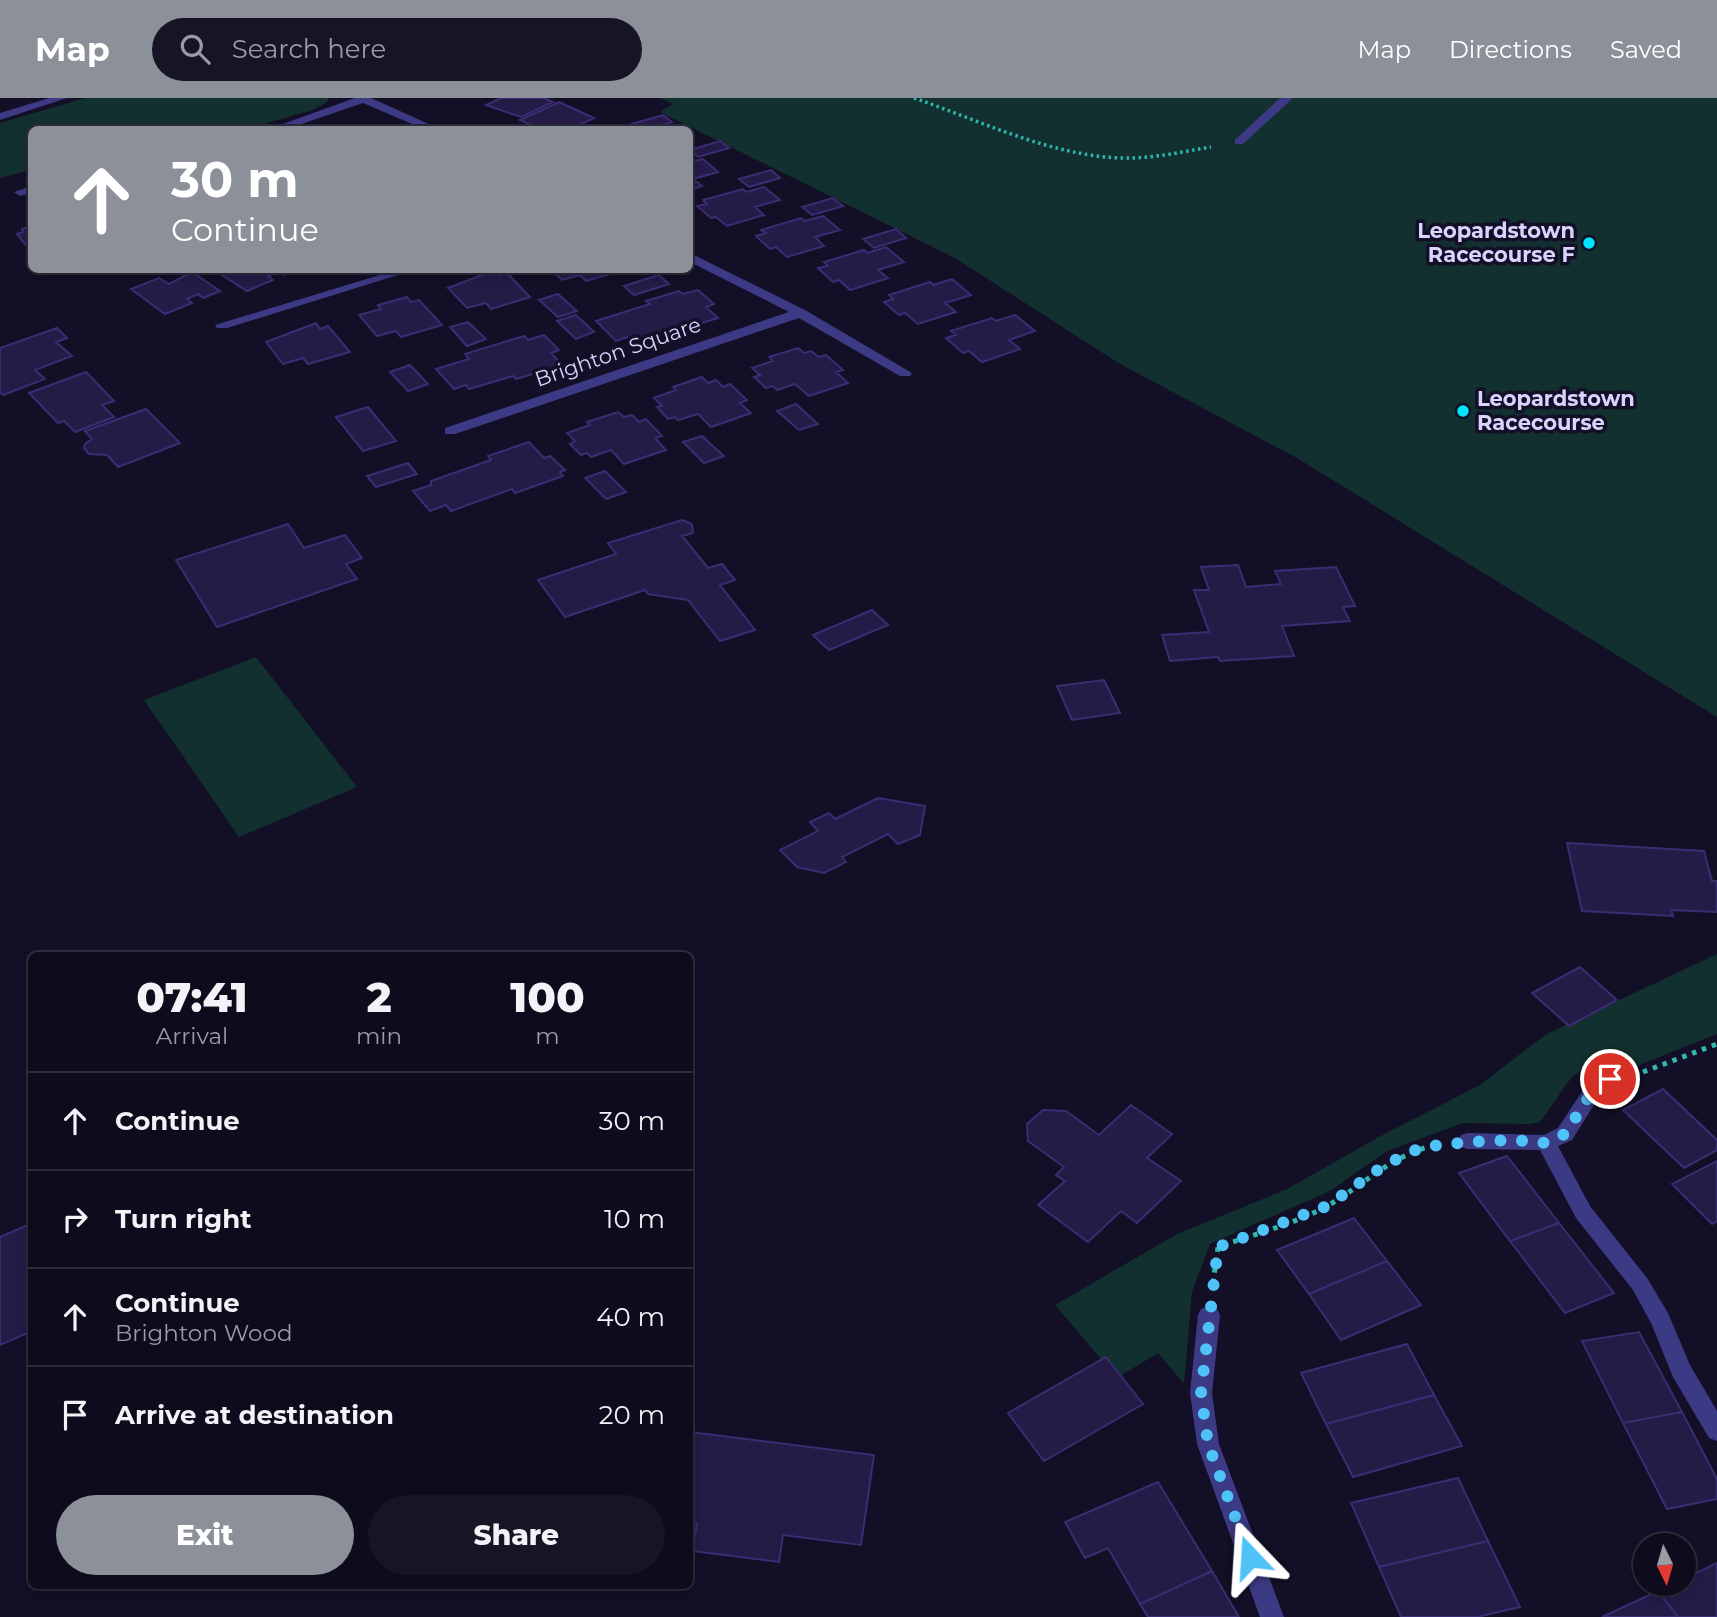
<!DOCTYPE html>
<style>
body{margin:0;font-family:Montserrat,sans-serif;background:#171425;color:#f1f3f6;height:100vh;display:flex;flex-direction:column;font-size:26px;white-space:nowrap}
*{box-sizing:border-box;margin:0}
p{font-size:23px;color:#9b9ba3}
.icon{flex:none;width:38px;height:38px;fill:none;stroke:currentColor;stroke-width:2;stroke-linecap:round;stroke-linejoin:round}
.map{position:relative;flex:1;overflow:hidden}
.drawer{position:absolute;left:28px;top:854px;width:665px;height:637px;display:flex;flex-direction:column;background:#0e0b1c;border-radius:10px;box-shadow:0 4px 10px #0003,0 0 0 2px #2e2b3b}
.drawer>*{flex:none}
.banner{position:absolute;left:28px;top:28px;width:665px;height:147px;border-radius:10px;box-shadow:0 4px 10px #0003,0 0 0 2px #2e2b3b;background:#8c9099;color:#fff;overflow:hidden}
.needle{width:46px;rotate:175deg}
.buttons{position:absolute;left:1633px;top:1435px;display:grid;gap:14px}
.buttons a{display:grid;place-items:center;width:63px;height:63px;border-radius:50%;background:#0e0b1c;box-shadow:0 4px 10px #0003,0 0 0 2px #2e2b3b;font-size:35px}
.pin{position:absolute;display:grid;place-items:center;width:60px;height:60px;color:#fff;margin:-30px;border:4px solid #fff;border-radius:50%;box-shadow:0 2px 7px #0007}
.me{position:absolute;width:77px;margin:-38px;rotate:340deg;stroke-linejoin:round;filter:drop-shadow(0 0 5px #0008)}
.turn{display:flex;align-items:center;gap:24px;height:147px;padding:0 28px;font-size:32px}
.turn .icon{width:91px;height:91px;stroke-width:2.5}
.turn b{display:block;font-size:49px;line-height:60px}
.eta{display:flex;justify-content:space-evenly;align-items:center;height:119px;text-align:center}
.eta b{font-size:42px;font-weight:800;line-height:49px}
.button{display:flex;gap:14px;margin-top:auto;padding:14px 28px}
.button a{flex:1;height:80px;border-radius:42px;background:#8c9099;color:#fff;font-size:28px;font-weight:800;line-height:80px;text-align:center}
.button a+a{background:#171425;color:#f1f3f6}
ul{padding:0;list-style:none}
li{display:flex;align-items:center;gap:21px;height:98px;padding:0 28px;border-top:2px solid #2e2b3b}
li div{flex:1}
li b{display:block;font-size:26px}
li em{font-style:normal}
header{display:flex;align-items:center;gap:42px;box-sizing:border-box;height:98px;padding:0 35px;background:#8c9099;color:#fff}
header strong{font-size:33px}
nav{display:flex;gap:38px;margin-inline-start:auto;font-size:24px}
.search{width:490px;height:63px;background:#171425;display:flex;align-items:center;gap:18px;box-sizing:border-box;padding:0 24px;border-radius:38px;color:#9b9ba3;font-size:26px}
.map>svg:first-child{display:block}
</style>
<header>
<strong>Map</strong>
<div class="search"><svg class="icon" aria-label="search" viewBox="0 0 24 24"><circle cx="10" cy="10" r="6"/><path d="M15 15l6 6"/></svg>Search here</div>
<nav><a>Map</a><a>Directions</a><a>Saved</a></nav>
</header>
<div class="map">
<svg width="1717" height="1519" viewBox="0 0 1717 1519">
<rect width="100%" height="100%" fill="#130f26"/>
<!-- green -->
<path fill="#12302f" d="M85 0H329L327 4 313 12 246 31 32 32 31 72 0 80V25Z
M660 0H1717V619L1297 360 1120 266 955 160 660 14 673 6Z
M256 559 357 689 239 739 144 602Z
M1717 856V936L1611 978 1596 962 1571 980 1540 1024 1529 1026 1463 1025 1387 1053 1330 1093 1210 1146 1192 1194 1184 1286 1158 1255 1117 1280 1055 1207 1177 1136 1287 1091 1377 1040 1480 987 1545 937Z"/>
<!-- building -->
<path fill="#241b47" stroke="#3b2d73" stroke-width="2" d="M501 0H544L553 4 521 19 486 7Z
M559 4 594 20 569 32 538 30 520 22Z
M663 17 672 24 646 32H639L632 26Z
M720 43 729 50 698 59 690 52Z
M703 61 718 74 693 81 702 88 690 92V64Z
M771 72 780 80 749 89 739 81Z
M764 89 780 102 755 109 764 117 727 128 716 119 711 120 697 108 707 106 703 102 743 91 746 94Z
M833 100 843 108 812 117 802 109Z
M823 118 840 132 815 139 824 148 787 159 776 149 770 151 756 138 766 135 761 132 801 120 805 123Z
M32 128V155L17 136 23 134 22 131Z
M896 131 906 140 874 150 863 141Z
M886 149 904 164 878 172 888 180 850 192 839 182 833 184 818 170 828 168 824 164 864 152 867 155Z
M214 172H298L284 177 278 174 268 178 273 182 247 193Z
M495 172 499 177 507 175 530 199 491 211 486 205 467 210 448 190Z
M552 172H624L586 183 580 177 562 182Z
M192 174 220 193 203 200 198 196 187 201 192 205 165 216 131 191 159 180 169 186Z
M659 177 669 186 634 197 624 188Z
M952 181 971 197 945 205 956 214 918 226 905 215 899 217 884 204 893 201 889 197 930 184 933 187Z
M698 192 714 206 706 209 718 220 675 233 671 230 630 243 627 239 616 243 596 223 650 206 646 203 679 193 683 196Z
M558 196 577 213 558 219 539 202Z
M407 199 411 204 419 202 442 227 401 239 396 233 377 238 359 217 381 211 378 207Z
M576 217 594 234 576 241 557 223Z
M1015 217 1035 233 1009 242 1020 251 982 264 969 253 963 255 946 240 956 237 951 233 992 220 996 223Z
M468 224 486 241 467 248 450 229Z
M316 225 320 231 328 228 350 254 308 266 303 260 283 266 266 244Z
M57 230 67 240 56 244 72 258 35 272 45 281 3 297 0 294V250Z
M544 237 559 252 551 255 562 267 516 281 513 278 469 291 466 287 454 291 436 271 469 261 465 256 524 238 528 242Z
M798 250 804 255 811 253 819 259 826 257 843 272 836 274 848 285 809 298 795 286 777 292 773 288 766 290 754 279 760 277 752 270 773 263 769 259Z
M410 267 428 286 408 293 390 274Z
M86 274 114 303 102 307 114 319 75 334 64 323 58 325 29 295Z
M702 279 708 285 716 282 723 289 730 286 747 302 740 305 751 315 711 329 698 316 678 322 675 319 668 321 657 309 662 308 654 300 676 292 673 289Z
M796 306 818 326 799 332 777 313Z
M368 309 396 343 363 353 336 319Z
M146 311 180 345 118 369 107 357 89 356 84 350 85 346 92 341 85 333Z
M618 314 624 319 632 317 639 324 646 321 662 338 655 340 666 352 624 366 611 352 591 359 587 355 581 357 570 346 575 343 567 335 590 327 587 324Z
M702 338 724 358 704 365 683 344Z
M529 344 544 360 550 358 565 372 560 374 563 378 515 395 512 391 451 413 446 407 430 413 413 393 431 387V383L491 362 488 358Z
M408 365 417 376 376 389 367 378Z
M605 373 626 394 606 401 585 380Z
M682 422 692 426 693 435 682 438 708 470 722 466 735 482 720 487 755 532 720 543 688 502 648 496 645 492 565 519 538 482 616 456 608 445Z
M288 426 304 450 345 437 362 460 346 466 357 481 217 529 176 462Z
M1238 467 1246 489 1281 486 1275 473 1336 469 1355 508 1343 509 1350 523 1282 528 1294 558 1220 563 1218 559 1170 563 1162 537 1209 534 1194 492H1209L1201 469Z
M872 512 888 527 829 552 813 537Z
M1104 582 1120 615 1072 622 1057 588Z
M878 700 925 708 920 737 898 746 888 736 842 759 846 764 824 775 797 769 780 752 818 733 810 724 829 715 835 721Z
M1567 745 1704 753 1712 783H1717V814L1671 812 1673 818 1582 813Z
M1580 869 1617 902 1569 928 1532 895Z
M1663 991 1717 1042V1052L1684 1070 1623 1012Z
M1131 1007 1172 1036 1147 1060 1181 1083 1137 1125 1121 1113 1088 1144 1038 1107 1065 1083 1056 1077 1064 1069 1028 1043 1027 1026 1043 1012 1066 1013 1099 1037Z
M1507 1058 1559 1125 1510 1143 1459 1075Z
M1717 1063V1123L1712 1126 1672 1086Z
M1354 1120 1387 1163 1309 1196 1277 1152Z
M32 1125V1233L0 1247V1139Z
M1559 1125 1614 1195 1565 1215 1510 1143Z
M1387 1163 1421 1207 1341 1242 1309 1196Z
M1639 1234 1682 1314 1623 1325 1582 1243Z
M1407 1246 1434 1297 1326 1326 1301 1275Z
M1106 1259 1143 1306 1044 1363 1008 1315Z
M1434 1297 1462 1348 1353 1379 1326 1326Z
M1682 1314 1717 1381V1401L1667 1411 1623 1325Z
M690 1334 874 1357 861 1447 783 1437 779 1464 692 1453 697 1426 690 1425Z
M1458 1380 1488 1443 1379 1469 1351 1405Z
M1158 1384 1212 1473 1140 1506 1108 1450 1085 1460 1065 1424Z
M1488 1443 1520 1509 1477 1519H1401L1379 1469Z
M1717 1465V1519H1678L1658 1493 1673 1486H1684V1481Z
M1212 1473 1239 1519H1148L1140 1506Z
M1658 1493 1678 1519H1602Z"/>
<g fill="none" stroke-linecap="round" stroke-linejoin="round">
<!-- path-far1 -->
<path stroke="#2fb8b0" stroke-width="3.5" stroke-dasharray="2.5 3.5" stroke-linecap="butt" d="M914 0C981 23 1049 57 1120 60 1151 61 1181 54 1211 49"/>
<!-- path -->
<path stroke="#2fb8b0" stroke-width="5" stroke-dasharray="4.5 6" stroke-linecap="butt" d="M1643 974 1717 946
M1213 1185 1218 1149C1255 1136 1295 1126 1329 1107 1365 1086 1393 1056 1436 1047"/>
<!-- lane -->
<path fill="#3d3a85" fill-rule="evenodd" d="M1280 0H1293L1243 46H1235V42Z"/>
<!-- street -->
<path fill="#3d3a85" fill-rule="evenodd" d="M49 0H67L0 22V15Z
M355 0H371L442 32H426L363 5 284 32H266Z
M32 88V95L20 98 14 94Z
M690 155 805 212 912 275 910 278H900L799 220 455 336H445V330L789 214 690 164Z
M396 172H414L227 230H217L215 227Z
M1610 973 1617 976 1620 981 1597 1002 1572 1042 1558 1048 1590 1108 1647 1180 1668 1215 1690 1267 1717 1313V1343L1709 1340 1673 1279 1651 1225 1633 1192 1576 1120 1540 1052 1468 1051 1461 1049 1458 1043 1461 1037 1468 1035 1544 1037 1558 1030 1583 992Z
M1209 1208 1217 1211 1220 1217 1212 1295 1219 1346 1284 1519H1260L1197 1346 1190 1295 1198 1217 1201 1211Z"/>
</g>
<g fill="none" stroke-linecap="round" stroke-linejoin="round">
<!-- route -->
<path stroke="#4fc3f7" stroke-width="12" stroke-dasharray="0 21.6" d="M1250 1459 1208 1346 1201 1295 1218 1149 1327 1108 1385 1067 1422 1049 1468 1044 1514 1042 1546 1045 1565 1036 1590 997 1610 981"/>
</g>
<!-- markers -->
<g fill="#00e5ff" stroke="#130f26" stroke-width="2.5">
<circle cx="1589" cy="145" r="7"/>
<circle cx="1463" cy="313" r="7"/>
</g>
<g text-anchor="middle" stroke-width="7" stroke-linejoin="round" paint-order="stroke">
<!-- far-poi labels -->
<g font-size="21" font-weight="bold" fill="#d9d4ff" stroke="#130f26" text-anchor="end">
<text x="1575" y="140">Leopardstown<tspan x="1575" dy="24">Racecourse F</tspan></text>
<text x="1477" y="308" text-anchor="start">Leopardstown<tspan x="1477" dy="24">Racecourse</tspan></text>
</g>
<!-- far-street labels -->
<g font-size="21" fill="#d9d4ff" stroke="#130f26">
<text transform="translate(618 254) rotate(-19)" y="7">Brighton Square</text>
</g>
</g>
</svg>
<div class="buttons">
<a><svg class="needle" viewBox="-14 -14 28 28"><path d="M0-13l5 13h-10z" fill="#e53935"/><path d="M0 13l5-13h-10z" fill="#9b9ba3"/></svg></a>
</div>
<div class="pin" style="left:1610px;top:981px;background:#d93025"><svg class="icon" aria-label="arrive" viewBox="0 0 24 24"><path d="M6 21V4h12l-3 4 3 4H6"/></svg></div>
<svg class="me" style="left:1250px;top:1459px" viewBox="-20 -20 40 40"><path d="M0-17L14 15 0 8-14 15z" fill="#4fc3f7" stroke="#fff" stroke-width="4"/></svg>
<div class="banner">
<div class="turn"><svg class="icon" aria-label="ahead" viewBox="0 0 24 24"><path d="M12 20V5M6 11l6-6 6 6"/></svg><div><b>30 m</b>Continue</div></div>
</div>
<section class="drawer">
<div class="eta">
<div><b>07:41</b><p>Arrival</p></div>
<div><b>2</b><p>min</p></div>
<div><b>100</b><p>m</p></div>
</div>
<ul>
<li><svg class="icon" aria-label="ahead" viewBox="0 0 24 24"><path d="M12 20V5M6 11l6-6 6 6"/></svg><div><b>Continue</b></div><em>30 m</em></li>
<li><svg class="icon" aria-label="right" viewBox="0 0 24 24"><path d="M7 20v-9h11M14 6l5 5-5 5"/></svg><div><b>Turn right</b></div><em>10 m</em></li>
<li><svg class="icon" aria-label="ahead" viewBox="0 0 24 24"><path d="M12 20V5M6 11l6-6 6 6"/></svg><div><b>Continue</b><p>Brighton Wood</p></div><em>40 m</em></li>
<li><svg class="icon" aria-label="arrive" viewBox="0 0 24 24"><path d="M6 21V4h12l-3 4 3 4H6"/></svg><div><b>Arrive at destination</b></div><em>20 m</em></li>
</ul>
<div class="button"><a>Exit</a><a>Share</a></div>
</section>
</div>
